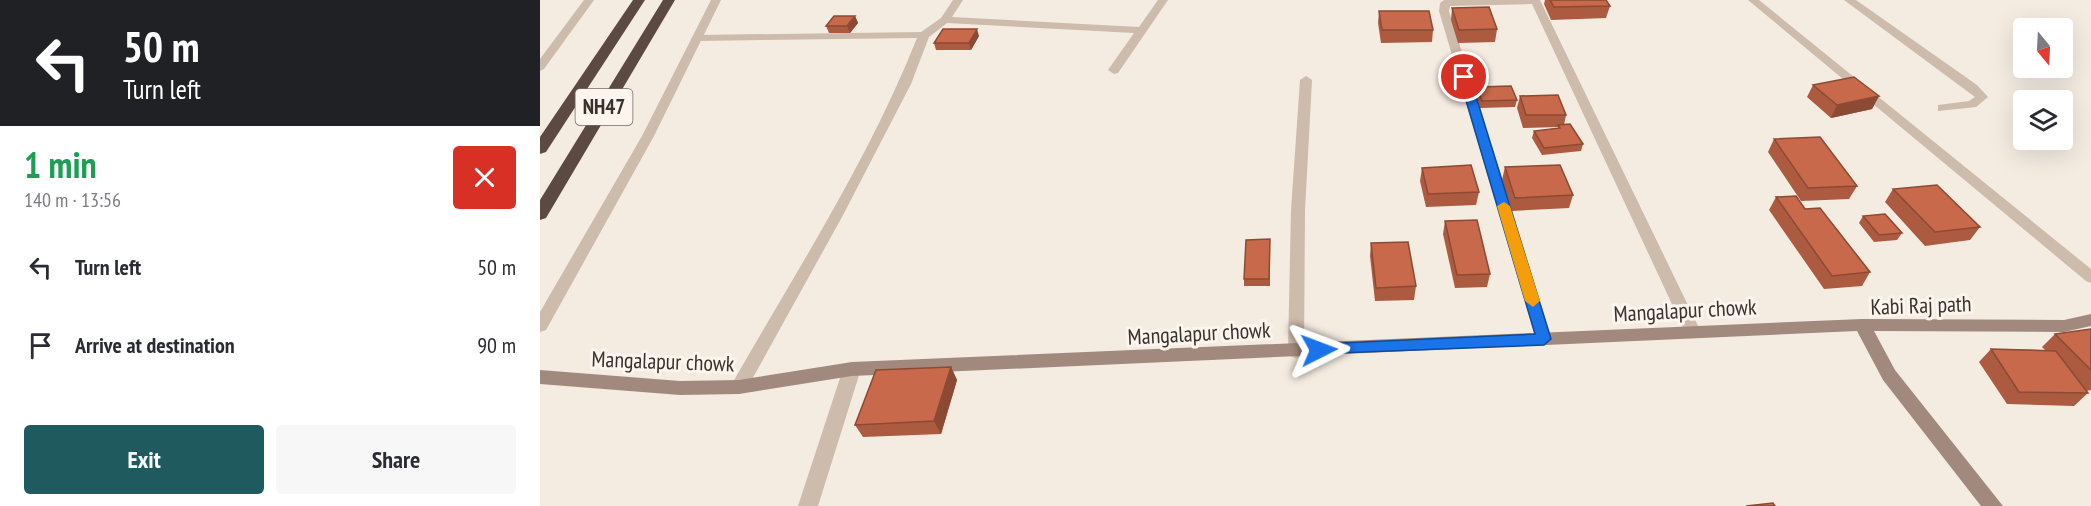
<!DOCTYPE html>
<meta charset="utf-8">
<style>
body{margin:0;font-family:"PT Sans Narrow",sans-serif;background:#f7f7f7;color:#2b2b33;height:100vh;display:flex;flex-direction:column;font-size:22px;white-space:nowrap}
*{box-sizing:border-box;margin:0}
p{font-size:20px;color:#7c7c81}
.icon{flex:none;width:33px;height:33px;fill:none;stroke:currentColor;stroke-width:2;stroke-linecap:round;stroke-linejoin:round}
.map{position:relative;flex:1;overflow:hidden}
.panel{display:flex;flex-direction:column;background:#fff;width:540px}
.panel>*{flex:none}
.hud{background:#202124;color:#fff;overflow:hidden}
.needle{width:39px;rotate:162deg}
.buttons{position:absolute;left:1473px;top:18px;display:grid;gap:12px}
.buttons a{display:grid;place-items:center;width:60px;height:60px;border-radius:6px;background:#fff;box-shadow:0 6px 24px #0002;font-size:30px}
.pin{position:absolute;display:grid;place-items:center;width:51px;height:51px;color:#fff;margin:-26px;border:3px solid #fff;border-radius:50%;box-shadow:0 2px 6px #0007}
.me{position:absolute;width:66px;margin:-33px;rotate:87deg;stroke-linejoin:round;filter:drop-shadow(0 0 4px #0008)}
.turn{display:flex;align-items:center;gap:21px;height:126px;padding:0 24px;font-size:27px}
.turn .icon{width:78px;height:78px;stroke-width:2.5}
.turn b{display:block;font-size:42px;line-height:51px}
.round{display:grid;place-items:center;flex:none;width:63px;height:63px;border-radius:6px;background:#f7f7f7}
.overview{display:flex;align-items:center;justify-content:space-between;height:102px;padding:0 24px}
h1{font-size:36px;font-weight:600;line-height:45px;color:#1e9e55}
.cta{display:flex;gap:12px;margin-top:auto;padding:12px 24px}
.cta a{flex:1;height:69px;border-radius:6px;background:#1f5a5e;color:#fff;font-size:24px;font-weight:600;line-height:69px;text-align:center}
.cta a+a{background:#f7f7f7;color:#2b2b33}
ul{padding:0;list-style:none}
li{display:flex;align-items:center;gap:18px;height:78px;padding:0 24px}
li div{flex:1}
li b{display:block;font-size:22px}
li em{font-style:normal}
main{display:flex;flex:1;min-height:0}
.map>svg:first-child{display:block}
</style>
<main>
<section class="panel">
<div class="hud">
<div class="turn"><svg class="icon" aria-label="left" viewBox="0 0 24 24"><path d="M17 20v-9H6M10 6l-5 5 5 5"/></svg><div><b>50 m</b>Turn left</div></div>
</div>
<div class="overview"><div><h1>1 min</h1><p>140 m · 13:56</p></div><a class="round" style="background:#d93025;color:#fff"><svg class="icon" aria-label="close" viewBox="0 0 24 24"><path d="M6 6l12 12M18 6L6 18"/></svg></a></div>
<ul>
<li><svg class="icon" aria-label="left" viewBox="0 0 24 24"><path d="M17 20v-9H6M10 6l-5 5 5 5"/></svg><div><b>Turn left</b></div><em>50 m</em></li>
<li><svg class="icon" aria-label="arrive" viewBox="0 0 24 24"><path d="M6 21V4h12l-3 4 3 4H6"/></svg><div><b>Arrive at destination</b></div><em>90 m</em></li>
</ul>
<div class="cta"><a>Exit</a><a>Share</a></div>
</section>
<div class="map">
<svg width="1551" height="506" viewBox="0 0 1551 506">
<rect width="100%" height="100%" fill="#f4ebe1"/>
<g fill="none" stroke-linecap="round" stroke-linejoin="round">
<!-- lane -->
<path fill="#cdbbac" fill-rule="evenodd" d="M44 0H54L4 69 0 71V59Z
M171 0H181L114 136 6 330 0 332V312L102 136Z
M1208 0H1219L1551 269V283L1546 281Z
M1304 0H1316L1437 85 1448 97 1436 107 1398 111V105L1429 101 1435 97Z"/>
<!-- street -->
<path fill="#cdbbac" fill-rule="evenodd" d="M413 0H423L412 17 599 27 618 0H628L578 73 574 74 568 70 594 33 407 23 389 37 371 84 302 217 205 392 199 394 193 392 190 387 193 382C257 270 329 159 377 38L157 41 151 38 157 35 381 32 401 18Z
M1000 0 1161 332 1159 336H1147L1145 332 992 4 910 6 909 11 1012 339 1010 344 1004 345 998 344 996 339 899 11 900 3 904 0Z
M766 76 772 80 765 210 764 351 762 356 756 358 750 356 748 351 751 210 760 80Z
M312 362 318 364 321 369 278 506H258L303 369 306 364Z"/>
<!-- secondary -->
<path fill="#a18a7d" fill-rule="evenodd" d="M1551 314V326L1524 332 1334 331 1355 370 1463 506H1441L1343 380 1317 331 312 376 199 394 140 395 0 384V370L140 381 199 380 312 362 1322 319 1524 320Z"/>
<!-- highway -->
<path fill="#5c4a42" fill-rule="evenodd" d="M93 0H105L6 152 0 154V137Z
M123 0H135L6 218 0 220V200Z"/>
</g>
<!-- wall -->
<path fill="#ac5a40" d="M1005 0H1066L1070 6 1066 18 1011 20 1004 4Z
M912 8 957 29 955 42 918 43 911 20Z
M839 11 893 30 892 42 841 43 838 23Z
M315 16 318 23 310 33H289L286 26Z
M439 36 431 50H396L394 43Z
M1273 85 1339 96 1332 109 1291 118 1267 97Z
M937 87 977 100 975 107 940 108 936 94Z
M980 96 1026 115 1024 125 1043 144 1041 151 1002 155 992 138 994 131 1018 128V127L983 128 977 108Z
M1234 139 1317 186 1309 199 1261 201 1228 152Z
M965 167 1033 195 1029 208 972 211 962 180Z
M882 168 939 192 936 205 886 207 880 181Z
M1353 189 1440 227 1430 240 1385 246 1345 202Z
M1236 197 1265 209 1330 272 1322 286 1284 289 1229 210Z
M1323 216 1362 233 1357 240 1334 242 1319 223Z
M905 221 950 274 947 287 915 288 903 234Z
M730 239V286H704V279Z
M831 243 876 286 874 300 835 301 830 256Z
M1551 329V390L1546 391 1548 393 1534 406 1467 404 1439 362 1451 349 1505 350 1502 347 1515 334Z
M411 367 417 380 401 434 323 437 315 425Z"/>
<!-- shaded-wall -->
<path fill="#8c4a34" d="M315 16 318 23 310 33 307 26Z
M437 29 439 36 431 50 429 43Z
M1339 96 1332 109 1291 118 1297 105Z
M411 367 417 380 401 434 394 421Z"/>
<!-- building -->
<path fill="#c8694b" stroke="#8c4a34" stroke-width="1.5" d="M1010 0H1066L1070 6 1014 7Z
M949 7 957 29 919 30 912 8Z
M839 11H889L893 30H842Z
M294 16H315L307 26H286Z
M403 29H437L429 43H394Z
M1314 77 1339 96 1297 105 1273 85Z
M971 86 977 100 942 101 937 87Z
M1018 95 1026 115H986L980 96Z
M1030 124 1043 144 1004 148 994 131 1020 128 1018 125Z
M1280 137 1317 186 1268 188 1234 139Z
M931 165 939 192 888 194 882 168Z
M1020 165 1033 195 975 198 965 167Z
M1397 185 1440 227 1395 232 1353 189Z
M1256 196 1265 209 1280 208 1330 272 1292 276 1236 197Z
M1345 214 1362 233 1339 235 1323 216Z
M937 220 950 274 917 275 905 221Z
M730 239 729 279H704L706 240Z
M868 242 876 286 836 288 831 243Z
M1551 329V370L1515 334Z
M1451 349 1516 351 1548 393 1479 392Z
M411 367 394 421 315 425 336 370Z
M1233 503 1235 506H1206Z"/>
<!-- route -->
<path fill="#1a73e8" stroke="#114b97" stroke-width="1.5" d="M921 75 930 77 1011 339 1004 345 773 354 771 350 779 344 995 334 919 77Z"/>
<!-- slow -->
<path fill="#f59e0b" d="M964 202 970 206 1000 301 993 307 985 301 957 206Z"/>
<g text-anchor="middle" stroke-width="6" stroke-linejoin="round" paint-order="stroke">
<!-- shield labels -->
<rect fill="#fbf5ee" stroke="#756b66" stroke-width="1.5" x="35.5" y="89" width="57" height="36" rx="4.5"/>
<g font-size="21" font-weight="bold" fill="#3b302b">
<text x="64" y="114">NH47</text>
</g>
<!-- street labels -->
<g font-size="22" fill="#3b302b" stroke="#fbf5ee">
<text transform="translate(1381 305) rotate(-2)" y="8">Kabi Raj path</text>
<text transform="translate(1145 310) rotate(-3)" y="8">Mangalapur chowk</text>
<text transform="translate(659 333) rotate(-3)" y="8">Mangalapur chowk</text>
<text transform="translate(123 361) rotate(2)" y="8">Mangalapur chowk</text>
</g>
</g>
</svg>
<div class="buttons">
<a><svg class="needle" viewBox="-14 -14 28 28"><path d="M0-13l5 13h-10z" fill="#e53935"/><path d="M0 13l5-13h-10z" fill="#7c7c81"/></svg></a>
<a><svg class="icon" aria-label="layers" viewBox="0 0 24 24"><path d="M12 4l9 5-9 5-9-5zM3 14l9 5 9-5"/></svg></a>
</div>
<div class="pin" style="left:924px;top:77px;background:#d93025"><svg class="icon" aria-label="arrive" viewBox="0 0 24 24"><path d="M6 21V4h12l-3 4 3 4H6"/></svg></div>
<svg class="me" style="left:779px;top:350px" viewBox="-20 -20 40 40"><path d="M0-17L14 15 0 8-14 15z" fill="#1a73e8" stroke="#fff" stroke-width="4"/></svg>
</div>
</main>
